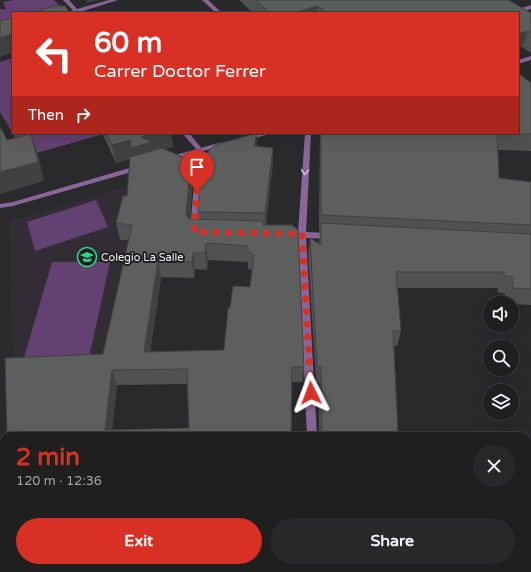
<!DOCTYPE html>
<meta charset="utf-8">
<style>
body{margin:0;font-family:"Varela Round",sans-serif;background:#282729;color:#f1f3f6;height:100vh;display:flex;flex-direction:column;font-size:15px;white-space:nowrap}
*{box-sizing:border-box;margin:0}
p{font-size:13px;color:#a2a2a5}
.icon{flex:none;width:22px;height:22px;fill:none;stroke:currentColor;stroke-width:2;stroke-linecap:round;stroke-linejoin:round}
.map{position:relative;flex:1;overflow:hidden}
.side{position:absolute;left:0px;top:432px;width:531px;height:140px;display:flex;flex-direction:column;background:#201f20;border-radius:12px 12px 0 0;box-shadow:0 4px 16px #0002,0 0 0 1px #3d3d3e}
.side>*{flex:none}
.top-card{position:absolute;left:12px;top:12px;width:507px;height:122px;border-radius:0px;box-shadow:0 4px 16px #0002,0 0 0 1px #3d3d3e;background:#d93025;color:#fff;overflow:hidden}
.controls{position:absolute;left:483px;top:296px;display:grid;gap:8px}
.controls a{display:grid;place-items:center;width:36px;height:36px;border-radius:50%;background:#201f20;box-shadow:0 4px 16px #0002,0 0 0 1px #3d3d3e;font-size:20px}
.pin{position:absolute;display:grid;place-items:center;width:34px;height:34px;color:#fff;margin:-41px -17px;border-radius:50% 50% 50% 0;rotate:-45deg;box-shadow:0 0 4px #0007}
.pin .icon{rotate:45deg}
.me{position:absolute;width:44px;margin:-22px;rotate:357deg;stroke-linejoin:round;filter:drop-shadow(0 0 3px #0008)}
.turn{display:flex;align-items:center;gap:14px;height:84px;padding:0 16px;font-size:18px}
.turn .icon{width:52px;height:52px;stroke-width:2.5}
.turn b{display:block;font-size:28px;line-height:34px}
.then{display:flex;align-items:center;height:38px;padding:0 16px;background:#0003;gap:8px;font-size:15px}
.round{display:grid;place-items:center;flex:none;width:42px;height:42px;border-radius:21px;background:#282729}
.head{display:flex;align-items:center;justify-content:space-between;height:68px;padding:0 16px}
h1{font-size:24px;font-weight:700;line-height:30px;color:#d93025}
.button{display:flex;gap:8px;margin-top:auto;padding:8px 16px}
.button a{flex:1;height:46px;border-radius:24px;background:#d93025;color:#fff;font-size:16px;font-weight:700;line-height:46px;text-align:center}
.button a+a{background:#282729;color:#f1f3f6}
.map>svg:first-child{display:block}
</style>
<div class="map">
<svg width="531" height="572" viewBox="0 0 531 572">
<rect width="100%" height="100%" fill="#2a292b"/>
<!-- built -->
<path fill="#322d35" d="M180 171 168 238 148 367 13 373 9 221Z"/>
<!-- green -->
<path fill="#644173" d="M13 0H54L62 8 45 13H13V23L0 26V9H6L3 2Z
M13 58V133H107L26 156 0 112V62Z
M96 200 108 227 35 251 27 222Z
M52 262H110L88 362 23 361Z"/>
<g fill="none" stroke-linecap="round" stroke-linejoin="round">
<!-- pedestrian -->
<path fill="#896697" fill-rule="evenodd" d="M531 5V9L516 13 513 11Z"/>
<!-- minor -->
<path fill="#896697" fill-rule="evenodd" d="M63 0H69L77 9 109 0H118L80 12 81 13H66L73 10Z
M202 0H208L222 13H216Z
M182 133H189L203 150 198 230 194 233 190 230 197 150Z
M305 133H311L306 232 330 233 334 236 330 239 306 238 317 436H307L298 237H288L284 234 288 231 298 232Z
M0 547 4 548V561L0 560Z
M4 564V568H13V572H3Z
M307 568H317V572H307Z"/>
<!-- tertiary -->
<path fill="#896697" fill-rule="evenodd" d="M531 56V60L518 64V60Z
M260 133H271L270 134 247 140 244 138 245 137Z
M222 142 224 143V145L170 161 167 159 168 157Z
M140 165H142V169L13 206 0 208V204L13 202Z"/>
</g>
<!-- wall -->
<path fill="#4f5250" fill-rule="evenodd" d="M239 0H508L531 13V53L522 47 518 13H253Z
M531 83V151L498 150 499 178 531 182V305L512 304V303H506L505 294 497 292 498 288H398L401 331 397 346H394L398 432 397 436H319V382H316L308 254 310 238 319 244 320 231H319L320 133H518Z
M102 133H171L173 147 165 149 191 161 193 177 190 219H199L198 212 257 146 273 163 266 225 304 367 303 382H292L291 436H7L103 354 129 240H120L116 223 127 196 130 159 116 163ZM208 260 248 262V269L252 270 250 287 230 308 224 350 150 352 161 277 194 278 195 269 207 270ZM187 384 189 428 112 430 117 385Z
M531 447V570L469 568H527V452Z"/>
<!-- shaded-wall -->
<path fill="#404241" d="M87 0H98L87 3Z
M317 6V13H295Z
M528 31 522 47 518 48V34Z
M13 34V53L0 57V38Z
M156 133H171L173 147 116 163 112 145Z
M257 133V149L254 146Z
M31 134 38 153 44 181 0 194V172Z
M273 148V163L265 229V213Z
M191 161 193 177 189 232 186 215Z
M206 243 208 260 207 270 205 253Z
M193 253 195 269 194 278 192 262Z
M158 261 161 277 148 367 144 352Z
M112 370 117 385 111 436 105 430Z
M398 432 397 436H393Z"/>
<!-- building -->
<path fill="#5c5f5d" stroke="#404241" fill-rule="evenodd" d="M256 0H508L531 13V33L528 31 518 34V13H327L317 6 295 13H274L272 11 269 12Z
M55 6H65L70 13H31Z
M13 18V34L0 38V21Z
M518 73 531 83V134H497L499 178 531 182V225L321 215V133H518Z
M0 127 7 140 31 134 38 162 0 172Z
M106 133H156L141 137 152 142 131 148V140L112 145Z
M257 133 254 146 273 148 265 213 198 212 202 157 215 145Z
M162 148 191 161 186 215 189 219 264 221 263 225H292L298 230 304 367H292L291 436H7L5 358 103 354 132 225 116 223 123 196H127L130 157ZM206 243 248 246V252L254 255 250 287 233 286 230 308H228L224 350 144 352 158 261 192 262 193 253H205ZM187 369 189 428 105 430 112 370Z
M321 223 531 234V289L513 288 512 277 504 276V272H396L401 331H393L398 432 393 436H322L321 367H317L310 238 321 245Z
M527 464H531V559H527Z"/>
<!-- one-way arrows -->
<defs><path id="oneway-chevron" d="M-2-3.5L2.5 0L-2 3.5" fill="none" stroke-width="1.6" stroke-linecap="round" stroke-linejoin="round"/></defs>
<use stroke="#cdc0d2" href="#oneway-chevron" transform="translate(305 172) rotate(93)"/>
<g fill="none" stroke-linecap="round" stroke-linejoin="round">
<!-- route -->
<path stroke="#d93025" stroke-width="7" stroke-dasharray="0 12.6" d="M197 191 194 232 302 234 311 393"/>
</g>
<!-- icons -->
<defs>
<symbol id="school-ring" viewBox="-11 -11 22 22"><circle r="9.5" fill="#211f21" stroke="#2dd884" stroke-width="1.5"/><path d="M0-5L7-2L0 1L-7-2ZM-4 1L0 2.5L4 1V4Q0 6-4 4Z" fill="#2dd884"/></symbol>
</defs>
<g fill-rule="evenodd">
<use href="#school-ring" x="76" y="246" width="22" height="22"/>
</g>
<g text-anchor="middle" stroke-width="4" stroke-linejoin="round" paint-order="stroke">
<!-- poi labels -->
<g font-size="11" fill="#f2f1f2" stroke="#211f21" text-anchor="start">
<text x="101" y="261">Colegio La Salle</text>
</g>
</g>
</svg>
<div class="controls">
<a><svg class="icon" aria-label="sound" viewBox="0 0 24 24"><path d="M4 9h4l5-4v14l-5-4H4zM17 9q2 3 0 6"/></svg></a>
<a><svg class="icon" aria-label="search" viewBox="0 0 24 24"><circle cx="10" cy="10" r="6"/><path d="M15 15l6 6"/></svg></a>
<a><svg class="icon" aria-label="layers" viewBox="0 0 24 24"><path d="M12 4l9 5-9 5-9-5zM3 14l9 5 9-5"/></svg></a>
</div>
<div class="pin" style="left:197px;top:191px;background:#d93025"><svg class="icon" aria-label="arrive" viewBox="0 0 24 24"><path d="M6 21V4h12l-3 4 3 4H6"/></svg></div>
<svg class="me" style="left:311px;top:393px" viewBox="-20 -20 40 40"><path d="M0-17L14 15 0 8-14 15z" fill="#d93025" stroke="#fff" stroke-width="4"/></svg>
<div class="top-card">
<div class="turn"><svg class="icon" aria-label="left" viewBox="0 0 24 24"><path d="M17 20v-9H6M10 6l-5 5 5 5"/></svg><div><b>60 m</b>Carrer Doctor Ferrer</div></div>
<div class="then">Then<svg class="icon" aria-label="right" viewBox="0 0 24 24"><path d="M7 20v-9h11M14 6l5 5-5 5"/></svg></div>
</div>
<section class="side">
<div class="head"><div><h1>2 min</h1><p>120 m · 12:36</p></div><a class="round"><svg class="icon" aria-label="close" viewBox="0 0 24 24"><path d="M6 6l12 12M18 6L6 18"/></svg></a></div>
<div class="button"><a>Exit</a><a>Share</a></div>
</section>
</div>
